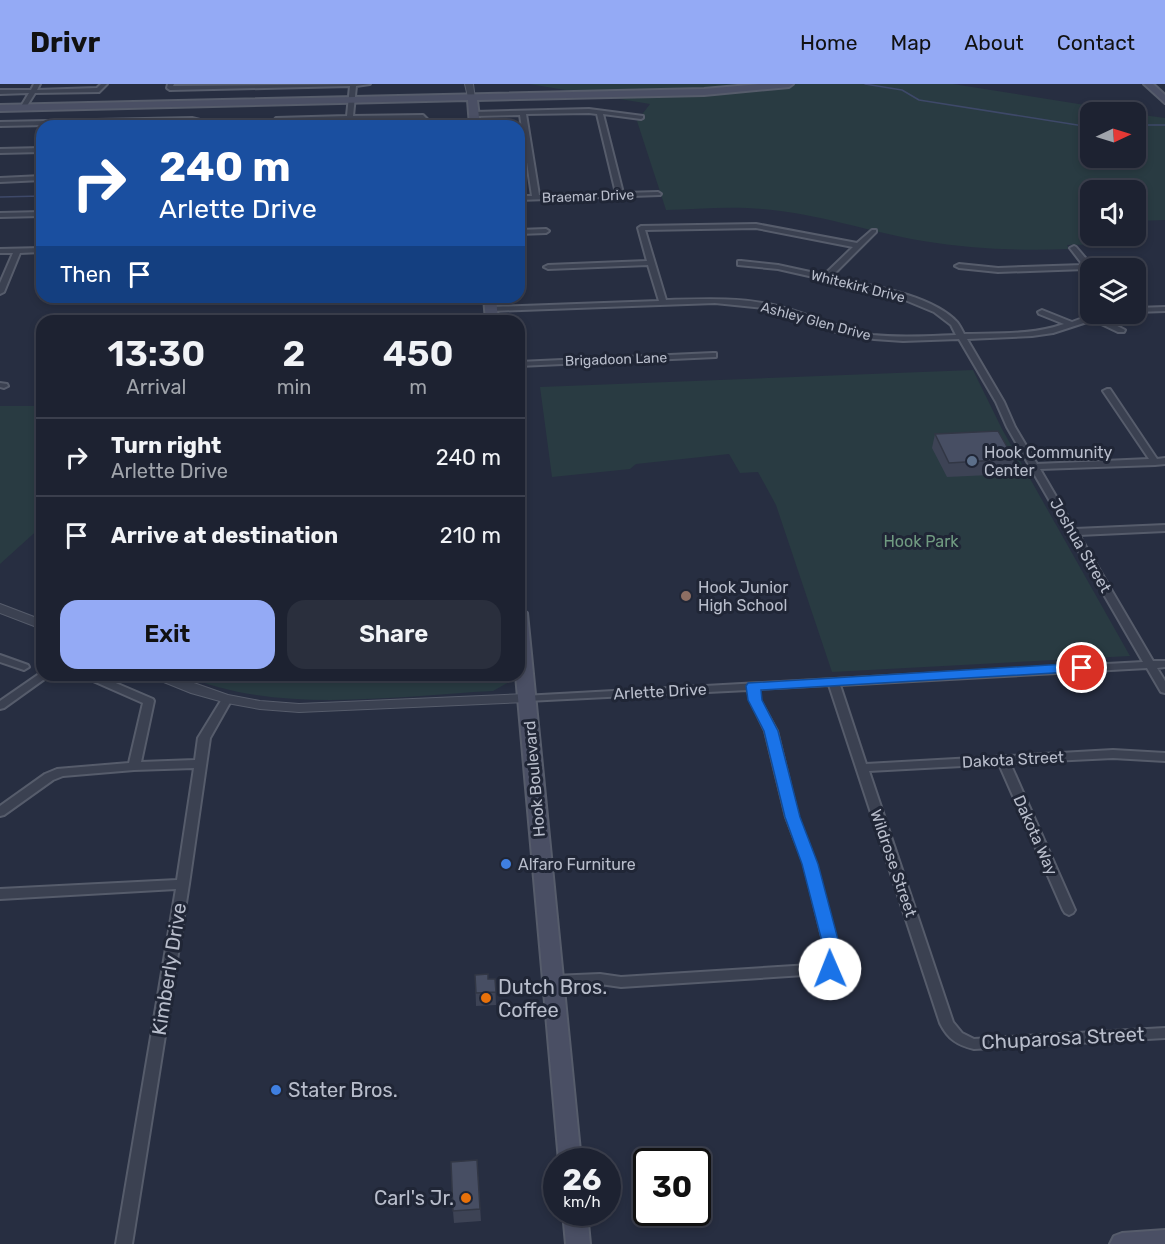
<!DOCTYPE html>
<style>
body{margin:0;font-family:Rubik,sans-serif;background:#2a2f3d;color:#f1f3f6;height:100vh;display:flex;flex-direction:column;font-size:22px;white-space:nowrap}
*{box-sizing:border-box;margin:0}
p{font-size:20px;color:#a0a4ab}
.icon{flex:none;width:33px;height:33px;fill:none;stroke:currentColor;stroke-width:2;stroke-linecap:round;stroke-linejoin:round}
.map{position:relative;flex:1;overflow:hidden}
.sheet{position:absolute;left:36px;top:231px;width:489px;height:366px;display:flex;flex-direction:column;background:#1d2231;border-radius:18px;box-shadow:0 3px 9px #0003,0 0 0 2px #3b3f4d}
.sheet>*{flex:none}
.hud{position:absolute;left:36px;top:36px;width:489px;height:183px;border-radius:18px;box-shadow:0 3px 9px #0003,0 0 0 2px #3b3f4d;background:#1a4fa0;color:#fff;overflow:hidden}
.needle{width:39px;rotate:86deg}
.controls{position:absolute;left:1080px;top:18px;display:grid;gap:12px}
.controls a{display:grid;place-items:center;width:66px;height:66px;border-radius:12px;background:#1d2231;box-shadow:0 3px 9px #0003,0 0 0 2px #3b3f4d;font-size:30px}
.speed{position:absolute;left:543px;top:1064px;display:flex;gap:12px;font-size:30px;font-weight:700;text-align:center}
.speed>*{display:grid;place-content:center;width:78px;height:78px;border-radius:50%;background:#1d2231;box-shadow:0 3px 9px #0003,0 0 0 2px #3b3f4d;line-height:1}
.speed small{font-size:15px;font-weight:400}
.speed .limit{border:3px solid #111;border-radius:9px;background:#fff;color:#111}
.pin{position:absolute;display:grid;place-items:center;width:51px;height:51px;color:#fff;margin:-26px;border:3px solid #fff;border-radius:50%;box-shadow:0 2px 6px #0007}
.me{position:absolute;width:66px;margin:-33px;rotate:359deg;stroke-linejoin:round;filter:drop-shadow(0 0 4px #0008)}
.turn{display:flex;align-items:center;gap:21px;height:126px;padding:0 24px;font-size:27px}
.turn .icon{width:78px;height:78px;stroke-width:2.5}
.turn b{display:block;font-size:42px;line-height:51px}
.then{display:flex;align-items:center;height:57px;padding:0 24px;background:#0003;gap:12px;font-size:22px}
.eta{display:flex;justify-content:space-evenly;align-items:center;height:102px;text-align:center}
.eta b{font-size:36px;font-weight:600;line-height:42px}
.action{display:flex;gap:12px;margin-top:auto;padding:12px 24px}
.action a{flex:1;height:69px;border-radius:18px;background:#94aaf5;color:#111;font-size:24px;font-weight:600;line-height:69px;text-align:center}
.action a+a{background:#2a2f3d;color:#f1f3f6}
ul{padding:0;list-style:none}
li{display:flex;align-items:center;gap:18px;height:78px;padding:0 24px;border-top:2px solid #3b3f4d}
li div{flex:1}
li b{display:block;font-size:22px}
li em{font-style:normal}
header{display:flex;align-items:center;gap:36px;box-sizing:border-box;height:84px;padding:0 30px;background:#94aaf5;color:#111}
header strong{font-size:28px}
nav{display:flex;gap:33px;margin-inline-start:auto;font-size:21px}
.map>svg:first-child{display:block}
</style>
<header>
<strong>Drivr</strong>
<nav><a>Home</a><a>Map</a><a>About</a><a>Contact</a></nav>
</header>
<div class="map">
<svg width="1165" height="1160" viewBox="0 0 1165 1160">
<rect width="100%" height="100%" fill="#272e41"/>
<!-- green -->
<path fill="#293b42" d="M529 0H953L1129 28H1090V74H1136V30L1165 34V136L1136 137V106H1090V152H1108L1115 160 1067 161 1070 165C1020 167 972 165 923 157 869 148 817 129 762 125 730 122 697 125 666 126L637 37 650 20Z
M973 286 1002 345 1130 572 832 588 776 421 758 388 740 389 729 370 636 380 630 385 552 393 540 303Z
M0 322H42V442L0 480Z
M184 591H509V598L493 607C396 612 274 631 184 591Z"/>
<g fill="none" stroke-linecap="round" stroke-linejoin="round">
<!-- stream -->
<path stroke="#3e4969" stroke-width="1.5" d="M865 0 902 6 919 16 1090 43
M1136 41H1165
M0 113 42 112"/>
<defs>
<path id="minor" d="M34 0H40L37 6 97 4 101 0H107L99 8 35 9 25 25 23 26 20 24 29 9 0 10V6H31Z
M168 0H174L173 2 370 0 356 2 353 32 423 31 429 37V42H423L421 35 412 34 353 35 352 42H346L347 35 285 37 278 38 275 42H269L276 34 347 32 350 2 170 6 167 4Z
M589 25 643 32V34L641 35 603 30 623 109 658 108 661 110 660 111 519 116V112H532L520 31 474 32 471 30 474 28ZM589 29 597 30 616 109 539 111 526 30Z
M192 34 200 36 201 42H195V38H192L0 42V38Z
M42 64V68L0 69V65Z
M42 92V96L0 98V94Z
M42 128V132L0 133V129Z
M756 140 857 159 872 146H876V148L831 193C867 201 931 210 957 238 960 242 962 246 964 250 997 249 1033 251 1064 240L1039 230 1038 228 1042 226 1072 238 1088 232V230H1105V232L1100 233 1125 246 1124 248H1118L1093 236 1053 249 1032 252 967 255 1004 318 1015 343 1037 380 1149 375 1103 307 1107 305H1110L1157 375 1165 374V380L1155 381 1040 385 1075 445 1165 441V447L1079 451 1153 577H1165V583L1157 584 1165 597V609L1161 608 1147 584 840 601 866 680 1113 666 1165 669V677L1113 674 1010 679 1075 826 1073 829 1069 831 1065 829 1063 826 999 680 869 687 953 938 962 949 974 955 1165 944V954L974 965C957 961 948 955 940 939L829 601 759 605 760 616 777 647 798 733 816 780 841 878 835 889 621 903 600 900 553 902 548 901 546 897 548 893 553 892 600 890 621 893 826 880 828 877 804 780 786 733 765 647 750 616 748 606 527 617 523 616 522 614 523 612 1143 578 1007 343 996 318 959 255 903 257 874 255 836 248 803 234 773 225 715 219 491 227 487 225 491 223 659 217 648 181 548 185 544 183 548 181 647 177 638 144 641 142ZM756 144 853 163 824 191 778 181 741 177H738V181L778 185 893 211 934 228 951 241 956 251C929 252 901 254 873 251 840 246 810 230 777 222 742 213 702 215 666 216L645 146Z
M519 146 546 145 549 147 546 149 519 150Z
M1074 162 1076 163 1093 183 1090 187 1086 185 998 188 959 184 955 182 959 180 998 184 1083 181 1070 164Z
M42 164V168L20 169 4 208 0 210V199L13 169H0V165Z
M1165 223V227L1136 228V224Z
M713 269H716V273L519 282V278Z
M0 299 7 300 8 302 4 304 0 303Z
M0 571 28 581 29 583 24 586 0 578Z
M42 588V591H50L4 624 0 625V617Z
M83 591H97L153 615 154 617 141 678 195 676 198 654 222 615 227 612 232 615 210 654 189 800 132 1160H116L176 805 0 815V805L177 796 194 684 134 686 63 692 53 696 4 731 0 732V722L45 690 57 685 129 679 143 619 84 593Z"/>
<path id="tertiary" d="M465 0H473L475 15 468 13Z
M0 520 42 536V545L0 529Z
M152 591H171L228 611 260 617 299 620 527 610 534 614 527 618 299 628 260 625 227 619 191 609 154 594Z"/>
<path id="secondary" d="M760 0H793L789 3 704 11 477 16 480 42H470L468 16 0 27V21L704 5Z
M1144 0H1153L1165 11V19Z
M484 213H496L498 237H486Z
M519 524 527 529 581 1077H559L516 591H519Z
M563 1128H587L590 1160H566Z
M1165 1146V1160H1110L1114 1152 1122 1149Z"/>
</defs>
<!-- minor casing -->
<use href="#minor" stroke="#565c6b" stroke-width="4"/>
<!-- tertiary casing -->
<use href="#tertiary" stroke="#565c6b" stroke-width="2"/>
<!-- secondary casing -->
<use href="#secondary" stroke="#565c6b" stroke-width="4"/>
<!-- minor -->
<use href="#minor" fill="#3b4151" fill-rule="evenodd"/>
<!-- tertiary -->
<use href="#tertiary" fill="#3b4151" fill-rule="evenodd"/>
<!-- secondary -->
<use href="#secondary" fill="#4a4f64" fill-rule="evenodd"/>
</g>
<!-- wall -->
<path fill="#3d4355" d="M935 350 1014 375 1011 390 947 393 932 364Z
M475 891 488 895H495L496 921 476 922Z
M477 1076 481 1137 454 1139 453 1127Z"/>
<!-- building -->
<path fill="#474e63" stroke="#323745" stroke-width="1.5" d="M998 347 1014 375 949 379 935 350Z
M488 890V895H495L496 908 476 909 475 891Z
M477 1076 480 1125 453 1127 451 1078Z"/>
<!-- route -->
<path fill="#1a73e8" stroke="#114b97" stroke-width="1.5" d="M1082 579 1087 581 1089 584 1087 587 761 606 762 616 778 647 800 733 818 780 844 878 836 890 830 892 824 890 822 885 827 877 802 780 785 733 764 647 748 616 746 602 748 599Z"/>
<!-- markers -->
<circle fill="#5c6f8a" stroke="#202636" stroke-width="2" cx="972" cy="377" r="6"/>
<circle fill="#8d6e63" stroke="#202636" stroke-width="2" cx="686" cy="512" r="6"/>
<g fill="#3f7fe0" stroke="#202636" stroke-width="2">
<circle cx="506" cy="780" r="6"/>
<circle cx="276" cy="1006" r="6"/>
</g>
<g fill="#e8710a" stroke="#202636" stroke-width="2">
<circle cx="486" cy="914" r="6"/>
<circle cx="466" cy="1114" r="6"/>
</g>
<g text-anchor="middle" stroke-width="6" stroke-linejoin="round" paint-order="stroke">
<!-- far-street labels -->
<g font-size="14" fill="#b8bdcb" stroke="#202636">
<text transform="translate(588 112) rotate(-2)" y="5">Braemar Drive</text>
<text transform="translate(858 202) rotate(14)" y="5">Whitekirk Drive</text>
<text transform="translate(816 237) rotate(15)" y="5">Ashley Glen Drive</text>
<text transform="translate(616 275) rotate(-2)" y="5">Brigadoon Lane</text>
</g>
<!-- poi labels -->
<g font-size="16" fill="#b8bdcb" stroke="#202636" text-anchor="start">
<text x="984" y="374">Hook Community<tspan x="984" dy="18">Center</tspan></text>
<text x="698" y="509">Hook Junior<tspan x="698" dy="18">High School</tspan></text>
<text x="518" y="786">Alfaro Furniture</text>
</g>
<!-- park labels -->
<g font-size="16" fill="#709b81" stroke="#202636">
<text x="921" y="463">Hook Park</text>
</g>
<!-- street labels -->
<g font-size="16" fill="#b8bdcb" stroke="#202636">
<text transform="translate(1081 461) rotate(60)" y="6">Joshua Street</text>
<text transform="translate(660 607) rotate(-3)" y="6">Arlette Drive</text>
<text transform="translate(1013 675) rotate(-3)" y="6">Dakota Street</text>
<text transform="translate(534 695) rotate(-95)" y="6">Hook Boulevard</text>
<text transform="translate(1036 751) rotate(66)" y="6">Dakota Way</text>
<text transform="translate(894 779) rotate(71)" y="6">Wildrose Street</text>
</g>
<!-- near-street labels -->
<g font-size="20" fill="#b8bdcb" stroke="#202636">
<text transform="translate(169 885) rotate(-81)" y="7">Kimberly Drive</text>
<text transform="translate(1063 954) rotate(-3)" y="7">Chuparosa Street</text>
</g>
<!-- near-poi labels -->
<g font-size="20" fill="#b8bdcb" stroke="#202636" text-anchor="start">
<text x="498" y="910">Dutch Bros.<tspan x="498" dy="23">Coffee</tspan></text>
<text x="288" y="1013">Stater Bros.</text>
<text x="454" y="1121" text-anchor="end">Carl's Jr.</text>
</g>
</g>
</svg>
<div class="controls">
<a><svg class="needle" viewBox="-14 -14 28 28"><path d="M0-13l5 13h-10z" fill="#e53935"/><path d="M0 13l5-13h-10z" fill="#a0a4ab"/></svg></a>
<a><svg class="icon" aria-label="sound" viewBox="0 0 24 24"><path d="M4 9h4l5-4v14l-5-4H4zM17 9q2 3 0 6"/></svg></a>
<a><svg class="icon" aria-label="layers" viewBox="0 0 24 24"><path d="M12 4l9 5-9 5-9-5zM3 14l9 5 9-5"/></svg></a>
</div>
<div class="speed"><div>26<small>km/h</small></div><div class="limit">30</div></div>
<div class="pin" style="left:1082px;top:584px;background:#d93025"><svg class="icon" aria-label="arrive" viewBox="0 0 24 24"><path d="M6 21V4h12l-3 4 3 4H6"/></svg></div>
<svg class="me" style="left:830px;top:885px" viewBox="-20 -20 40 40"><circle r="19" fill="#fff"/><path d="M0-13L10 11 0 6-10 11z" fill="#1a73e8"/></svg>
<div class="hud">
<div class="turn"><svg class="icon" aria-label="right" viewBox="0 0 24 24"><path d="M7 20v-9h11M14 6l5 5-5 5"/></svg><div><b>240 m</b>Arlette Drive</div></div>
<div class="then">Then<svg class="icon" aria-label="arrive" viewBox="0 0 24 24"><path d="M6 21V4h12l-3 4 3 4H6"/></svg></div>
</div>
<section class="sheet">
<div class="eta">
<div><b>13:30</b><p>Arrival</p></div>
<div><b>2</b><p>min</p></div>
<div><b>450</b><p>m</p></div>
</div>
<ul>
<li><svg class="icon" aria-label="right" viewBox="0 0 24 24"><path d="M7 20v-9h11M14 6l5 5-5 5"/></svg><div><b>Turn right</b><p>Arlette Drive</p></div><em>240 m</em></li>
<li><svg class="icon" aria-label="arrive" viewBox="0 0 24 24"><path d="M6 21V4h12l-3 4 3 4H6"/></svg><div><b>Arrive at destination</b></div><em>210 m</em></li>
</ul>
<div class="action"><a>Exit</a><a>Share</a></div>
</section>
</div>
